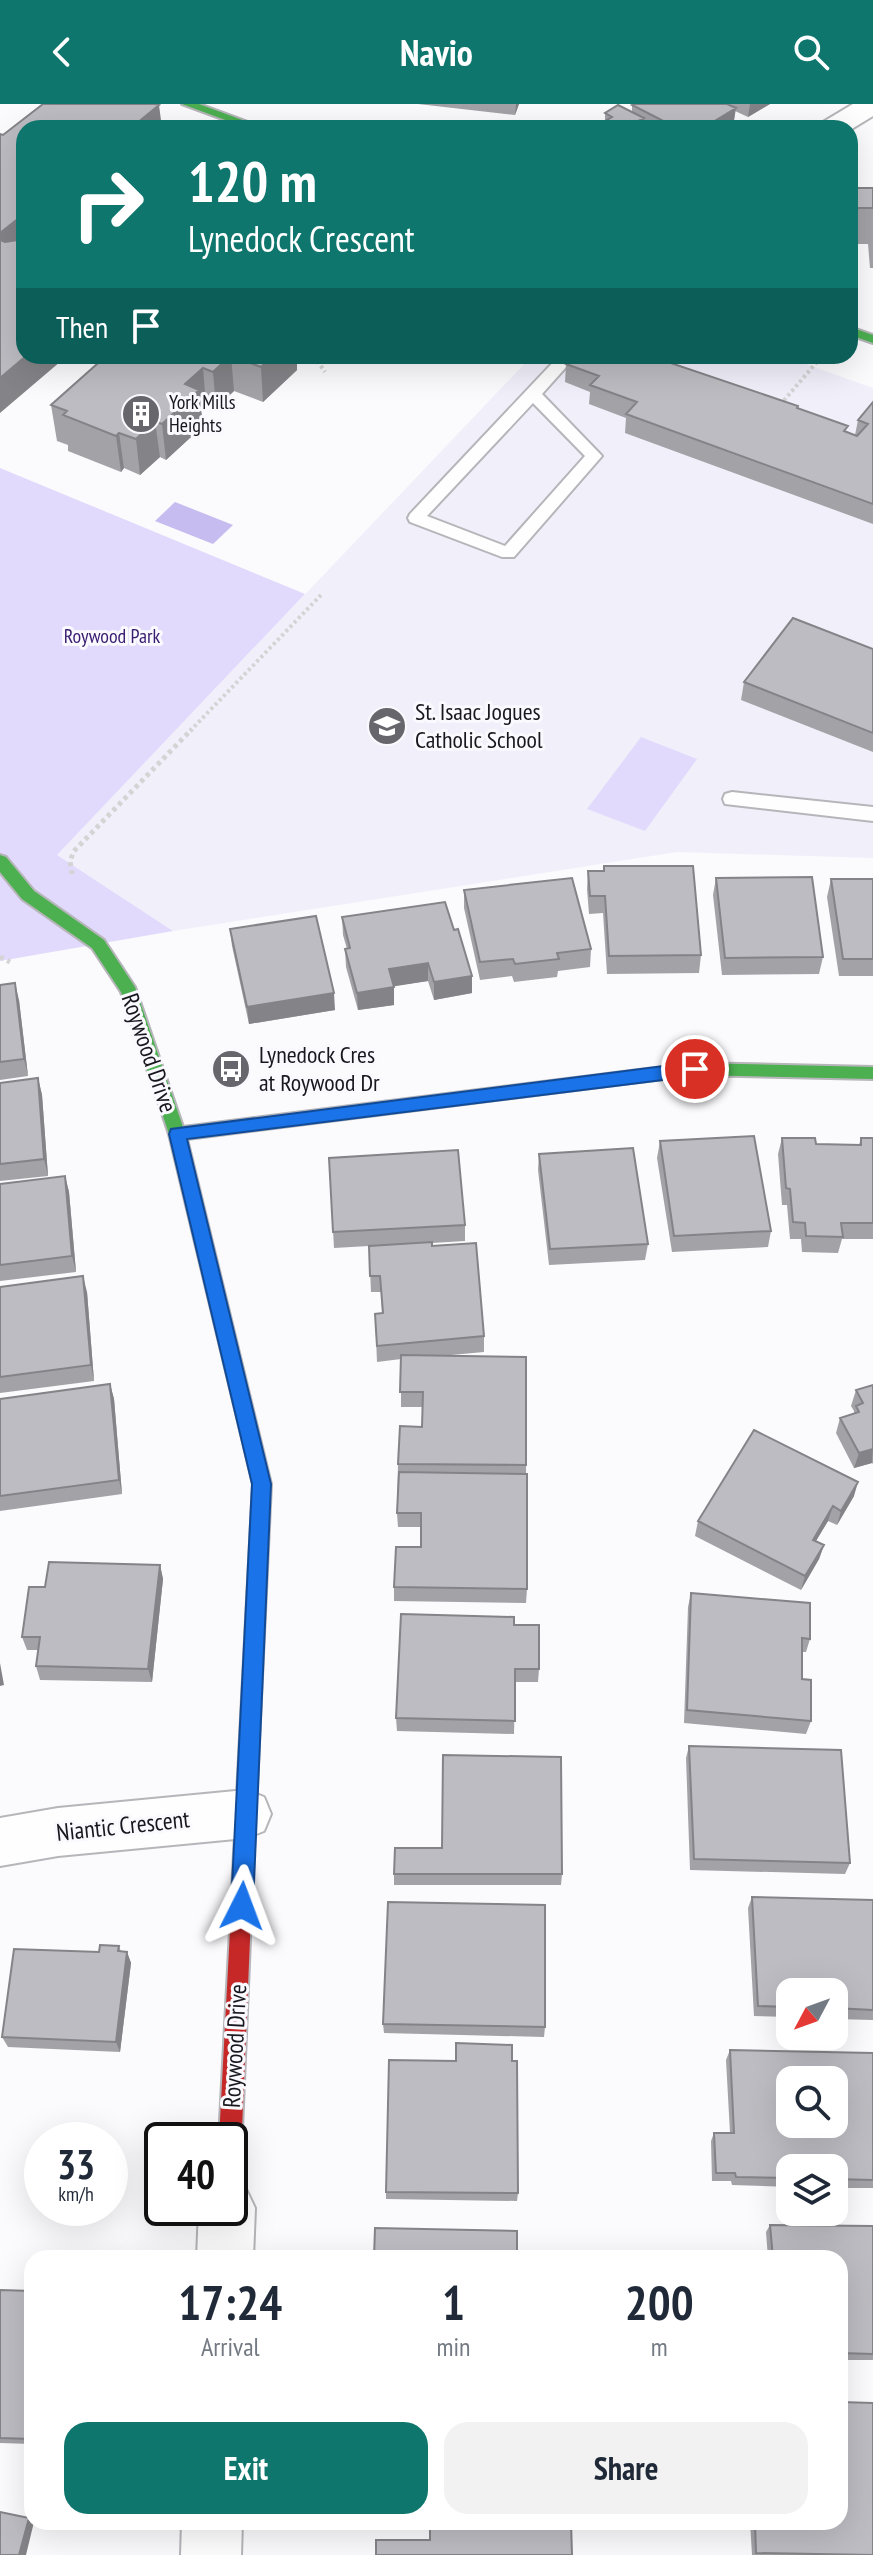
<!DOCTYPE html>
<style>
body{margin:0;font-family:"PT Sans Narrow",sans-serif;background:#f2f2f3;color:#1f2937;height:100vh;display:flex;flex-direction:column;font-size:30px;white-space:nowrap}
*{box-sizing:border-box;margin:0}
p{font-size:26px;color:#747a83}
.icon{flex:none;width:44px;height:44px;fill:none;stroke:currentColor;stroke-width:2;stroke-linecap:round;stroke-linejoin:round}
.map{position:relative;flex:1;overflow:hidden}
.side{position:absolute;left:24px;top:2146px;width:824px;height:280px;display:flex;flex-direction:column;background:#fff;border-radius:24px;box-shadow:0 8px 32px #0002}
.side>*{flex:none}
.hud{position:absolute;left:16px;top:16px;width:842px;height:244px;border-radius:24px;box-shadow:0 8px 32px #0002;background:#0f766e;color:#fff;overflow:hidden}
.needle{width:52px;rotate:229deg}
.buttons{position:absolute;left:776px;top:1874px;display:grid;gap:16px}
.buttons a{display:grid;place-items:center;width:72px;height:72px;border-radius:16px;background:#fff;box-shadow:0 8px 32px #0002;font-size:40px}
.speed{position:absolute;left:24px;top:2018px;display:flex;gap:16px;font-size:40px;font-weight:700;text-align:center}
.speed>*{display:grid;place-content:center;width:104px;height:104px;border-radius:50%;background:#fff;box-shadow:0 8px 32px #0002;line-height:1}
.speed small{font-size:20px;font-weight:400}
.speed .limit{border:4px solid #111;border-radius:12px;background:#fff;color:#111}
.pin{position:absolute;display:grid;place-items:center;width:68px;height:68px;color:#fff;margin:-34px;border:4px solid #fff;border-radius:50%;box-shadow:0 2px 8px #0007}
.me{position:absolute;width:88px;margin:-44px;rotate:3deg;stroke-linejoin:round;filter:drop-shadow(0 0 6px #0008)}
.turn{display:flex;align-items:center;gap:28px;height:168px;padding:0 40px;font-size:36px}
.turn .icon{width:104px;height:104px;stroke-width:2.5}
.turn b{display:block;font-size:56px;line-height:68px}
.then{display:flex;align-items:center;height:76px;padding:0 40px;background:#0003;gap:16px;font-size:30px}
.eta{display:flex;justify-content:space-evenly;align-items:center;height:136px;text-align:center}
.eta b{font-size:48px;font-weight:600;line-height:56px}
.cta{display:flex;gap:16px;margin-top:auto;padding:16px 40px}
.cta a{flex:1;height:92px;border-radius:24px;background:#0f766e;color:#fff;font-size:32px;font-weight:600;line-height:92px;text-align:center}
.cta a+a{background:#f2f2f3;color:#1f2937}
header{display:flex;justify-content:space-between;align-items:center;height:104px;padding:0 40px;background:#0f766e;color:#fff;font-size:36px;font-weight:600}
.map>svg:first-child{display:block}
</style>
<header><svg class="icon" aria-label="back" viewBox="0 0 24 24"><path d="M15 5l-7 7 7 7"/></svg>Navio<svg class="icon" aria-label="search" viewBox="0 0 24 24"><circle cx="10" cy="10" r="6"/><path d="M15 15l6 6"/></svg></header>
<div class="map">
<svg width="873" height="2451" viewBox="0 0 873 2451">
<rect width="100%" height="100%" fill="#fbfafd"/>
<!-- built -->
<path fill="#f1effa" d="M532 252H783L873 284V754L677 748 173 827 57 751Z"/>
<!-- green -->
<path fill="#e1dafc" d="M0 364 305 490 57 751 173 827 0 857Z
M641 633 697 655 645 727 587 705Z"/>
<!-- water -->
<path fill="#c6bcf0" d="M175 398 233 421 213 440 155 417Z"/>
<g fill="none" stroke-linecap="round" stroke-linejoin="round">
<defs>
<path id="lane" d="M559 252H576L542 290 602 352 514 453H502L410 418 408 414 410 410ZM533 299 585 352 505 442 427 412Z
M732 688 873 703V717L725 700 723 695 725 690Z"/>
<path id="street" d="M853 0H873V12L850 26 819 24 823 18Z
M246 1686 264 1693 271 1710 264 1727 246 1734 58 1752 0 1762V1714L58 1704Z
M230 2078 246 2085 255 2104 253 2154H197L199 2104H230Z
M182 2418H242L241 2451H181Z"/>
<path id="fast" d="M182 0H199L264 24H247Z
M850 223 873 231V239L850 231Z
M0 751 6 753 34 787 104 836 135 883 183 1023 695 959 873 963V975L695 971 187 1035 271 1380 252 1788 249 1795 242 1798 235 1795 232 1788 253 1380 169 1030 121 888 92 844 22 795 0 768Z"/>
<path id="jam" d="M242 1778 249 1781 252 1788 241 2049 238 2057 230 2060V2036H219L232 1788 235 1781Z"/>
</defs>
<!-- lane casing -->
<use href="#lane" stroke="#b6b5b9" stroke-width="4"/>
<!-- street casing -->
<use href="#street" stroke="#b6b5b9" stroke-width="4"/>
<!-- fast casing -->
<use href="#fast" stroke="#b6b5b9" stroke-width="4"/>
<!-- jam casing -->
<use href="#jam" stroke="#b6b5b9" stroke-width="4"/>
<!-- path-far1 -->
<path stroke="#d4d4d5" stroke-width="4" stroke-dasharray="3 3" stroke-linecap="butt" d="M314 252 325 268
M780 301 822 252
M190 627 321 491"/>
<!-- path -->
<path stroke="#d4d4d5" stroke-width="5" stroke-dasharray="4 4" stroke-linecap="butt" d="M72 770 70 757 74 747 192 625
M0 853 10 858"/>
<!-- lane -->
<use href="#lane" fill="#fefeff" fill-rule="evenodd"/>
<!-- street -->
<use href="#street" fill="#fefeff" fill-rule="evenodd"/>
<!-- fast -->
<use href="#fast" fill="#4caf50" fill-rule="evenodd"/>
<!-- jam -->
<use href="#jam" fill="#c62828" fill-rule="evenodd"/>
</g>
<!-- wall -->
<path fill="#a3a2a7" d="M418 0H519L515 11Z
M634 0H770L748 13 735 7 733 23 731 24H593L605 17V9L632 8V1Z
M850 84H873V164H870L868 140H850Z
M114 252H297V266L263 298 234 287 216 304 206 300 201 305 203 322 166 356 160 353 140 371 124 364 121 368 68 347V341L57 337 51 301Z
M573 252H669L664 257 798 304 855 331 858 316 873 298V420L625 329 626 314 589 300 590 288 565 278 566 260Z
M873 545V648L741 596 744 578Z
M604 762 701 851 699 869 607 870 603 809 589 810 587 785 588 767H603Z
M716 774 823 853 819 870 722 871 713 791Z
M831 775H873V872H839L827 793Z
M464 786 591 845 590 863 558 867 557 873 514 878 512 872 480 876 464 804Z
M342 813 454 826 472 872V889L434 896 428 877 393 882 394 901 358 906 346 863 345 845H347L343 831Z
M230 825 335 906 249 920 232 842Z
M0 881 19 896 28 972 0 976Z
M38 974 42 991 48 1072 0 1077V979Z
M782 1034 816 1040 859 1041 861 1034H873V1135H842L838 1149 802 1148 801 1135H790L787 1101H782L778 1050Z
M660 1037 771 1127 768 1143 672 1148 657 1054Z
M539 1050 648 1140 645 1156 549 1161 538 1066Z
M329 1054 465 1121V1137L432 1139V1142L484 1232V1248L440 1252 526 1361 527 1485 526 1499 394 1497V1483L421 1443V1423H398L397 1409 398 1360 422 1323 423 1303H401V1255L377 1258 375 1210 382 1209 381 1188H371L369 1142 334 1144Z
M65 1072 69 1088 76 1168 0 1177V1080Z
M0 1183 87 1188 94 1277 0 1289Z
M110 1280 114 1295 122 1390 0 1407V1295Z
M873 1281V1360L872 1359 854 1364 836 1329 840 1314 854 1310V1307L851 1302 856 1286Z
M854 1392 837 1421 828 1417 816 1437 824 1441 819 1455 801 1486 695 1432 698 1417Z
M160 1461 163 1475 152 1578 40 1576 36 1562 38 1546H27L22 1533 45 1483Z
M691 1489 810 1535 806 1548H802V1575L811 1617 806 1630 684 1619 688 1503Z
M514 1521 539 1565 538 1578H515L514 1630 397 1627 396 1614Z
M689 1642 850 1759 845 1770 690 1766 686 1654Z
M394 1770H562L561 1781H394Z
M752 1793 873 1801V1916L834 1915V1888H790V1913L754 1912 748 1804Z
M119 1842 121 1848H127L131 1859 120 1948 8 1943 2 1933 99 1848Z
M383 1920 545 1923 544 1933 384 1929Z
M730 1946 873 1949V2084H834V2064H790V2083L732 2081 731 2077H712L711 2037 714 2029H730L726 1956Z
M386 2088 518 2089 517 2097 386 2095Z
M770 2121 873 2122V2256H840V2154H768L766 2128Z
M0 2186 32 2187V2340L0 2339Z
M750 2418H840L873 2451H752Z"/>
<!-- shaded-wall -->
<path fill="#848488" d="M516 0H519L515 11Z
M750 0H770L748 13Z
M159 1 162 24H131Z
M736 4 733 23 731 24H703Z
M644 14 643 24H633V20Z
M24 110V144L0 164V129Z
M26 252H67L0 309V274Z
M231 252 234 287 216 304 213 268Z
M272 252H297V266L263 298 261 263Z
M653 252H669L651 272Z
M203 264 206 300 201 305 203 322 166 356 162 320 185 280Z
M155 317 160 353 140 371 136 335Z
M119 329 124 364 121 368 116 332Z
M428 859V877L390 883 389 865Z
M472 872V889L434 896V878Z
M15 879 19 896 28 972 24 955Z
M394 883V901L358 906 357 889Z
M334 889 335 906 249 920 247 903Z
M38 974 42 991 48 1072 44 1055Z
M65 1072 69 1088 76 1168 72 1152Z
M83 1172 87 1188 94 1277 91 1261Z
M110 1280 114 1295 122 1390 119 1376Z
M873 1345 872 1359 854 1364 859 1349Z
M858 1378 854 1392 837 1421 841 1407Z
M833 1402 828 1417 808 1450 813 1436Z
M824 1441 819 1455 801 1486 805 1472Z
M160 1461 163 1475 152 1578 148 1565Z
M0 1559 4 1581 0 1582Z
M127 1848 131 1859 120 1948 116 1938Z
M29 2414 32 2418H34L26 2451H19Z"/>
<!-- building -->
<path fill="#bdbcc2" stroke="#848488" stroke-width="2" fill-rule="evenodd" d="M43 0H155L159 1 131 24H24V110L0 129V30L3 31Z
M634 0H727L736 4 703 24H677L632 1Z
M618 1 644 14 633 20 641 24H593L612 13 605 9Z
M850 84H873V104H850Z
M24 135V252H26L0 274V136L5 138Z
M106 252H230L213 268 203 264 185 280 199 286 162 320 155 317 136 335 119 329 116 332 63 311 67 307 51 301Z
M232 252H272L261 263Z
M573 252H653V253L798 302 797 304 848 322 844 327 857 332 868 320 858 316 873 298V400L626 310 637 298 590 281 599 272 566 260Z
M793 514 873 545V629L744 578Z
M604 762H693L701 851 609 852 605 792H590L588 767H604Z
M812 773 823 853 725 854 716 774Z
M572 774 591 845 557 849 559 855 515 860 513 855 480 858 464 786Z
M831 775H873V855H843Z
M445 798 454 826 458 825 472 872 434 878 428 859 389 865 394 883 357 889 345 845 350 844 342 813Z
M316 812 334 889 247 903 230 825Z
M15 879 24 955 0 958V881Z
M38 974 44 1055 0 1060V979Z
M754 1032 771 1127 674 1132 660 1037Z
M782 1034H815L816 1040 861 1041V1034H873V1119H841L843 1133 806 1132 805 1119 793 1118 790 1085 786 1084Z
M633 1044 648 1140 550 1145 539 1050Z
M458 1046 465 1121 333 1128 329 1054Z
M65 1072 72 1152 0 1161V1080Z
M432 1138V1142L476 1139 484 1232 377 1242 375 1210 383 1209 380 1172H370L369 1142Z
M83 1172 91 1261 0 1273V1183Z
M401 1251 526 1253V1361L398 1360 400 1322 422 1323 423 1288H400Z
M110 1280 119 1376 0 1392V1295Z
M873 1281V1345L859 1349 840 1314 859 1308 856 1302 863 1299 856 1286Z
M754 1326 858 1378 841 1407 833 1402 813 1436 824 1441 805 1472 698 1417Z
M399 1368 527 1370V1485L394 1483 396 1443H421V1409H397Z
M49 1458 160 1461 148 1565 36 1562 40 1533H22L29 1483H45Z
M691 1489 810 1499V1535L802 1534V1575L811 1576V1617L687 1606Z
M401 1510 514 1513V1521H539V1565H515V1617L396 1614Z
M689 1642 841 1646 850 1759 694 1755Z
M443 1651 561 1653 562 1770H394L395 1744H442Z
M752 1793 873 1796V1906L834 1904V1888H790V1903L758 1902Z
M388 1798 545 1801V1923L383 1920Z
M100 1841 119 1842 118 1847 127 1848 116 1938 2 1933 14 1845 99 1848Z
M456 1939 512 1941V1957H517L518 2089 386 2088 389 1956 456 1957Z
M730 1946 873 1949V2076L834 2075V2064H790V2074L736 2073 735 2069H716L714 2029H734ZM790 1976H834V2020H790Z
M770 2121 873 2122V2250L840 2249V2154H773Z
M375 2124 517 2127V2154H374Z
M0 2186 32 2187V2335L0 2334Z
M840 2298 873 2299V2451L756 2449 755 2418H840Z
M0 2408 29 2414 19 2451H0Z
M430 2418H571L572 2451H376V2436H430Z"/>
<!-- route -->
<path fill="#1a73e8" stroke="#114b97" stroke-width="2" d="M695 958 703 965 695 972 187 1035 271 1380 253 1802 250 1810 242 1813 234 1810 231 1802 252 1380 169 1030 171 1025Z"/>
<!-- icons -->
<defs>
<symbol id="building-disc" viewBox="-11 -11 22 22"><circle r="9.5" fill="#67666c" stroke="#faf9fe"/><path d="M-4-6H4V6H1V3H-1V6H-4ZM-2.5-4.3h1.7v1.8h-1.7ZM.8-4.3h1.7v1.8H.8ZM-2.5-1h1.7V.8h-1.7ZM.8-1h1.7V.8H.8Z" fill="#fff"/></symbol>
<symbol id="school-disc" viewBox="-11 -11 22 22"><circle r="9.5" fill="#67666c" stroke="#faf9fe"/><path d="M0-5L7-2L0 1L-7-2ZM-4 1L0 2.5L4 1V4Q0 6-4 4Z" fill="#fff"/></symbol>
<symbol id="bus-disc" viewBox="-11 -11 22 22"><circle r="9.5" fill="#67666c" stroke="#faf9fe"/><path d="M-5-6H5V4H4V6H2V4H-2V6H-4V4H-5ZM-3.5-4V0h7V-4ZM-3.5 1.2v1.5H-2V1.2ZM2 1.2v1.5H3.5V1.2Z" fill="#fff"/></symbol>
</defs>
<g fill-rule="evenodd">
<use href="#building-disc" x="119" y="288" width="44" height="44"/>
<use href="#school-disc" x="365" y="600" width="44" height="44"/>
<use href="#bus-disc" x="209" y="943" width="44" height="44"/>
</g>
<g text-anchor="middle" stroke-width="6" stroke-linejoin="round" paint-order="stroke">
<!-- far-poi labels -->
<g font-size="20" fill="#18171e" stroke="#faf9fe" text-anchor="start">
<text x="169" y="305">York Mills<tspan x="169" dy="23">Heights</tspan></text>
</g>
<!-- far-park labels -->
<g font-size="20" fill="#391d71" stroke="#faf9fe">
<text x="112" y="539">Roywood Park</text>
</g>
<!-- poi labels -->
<g font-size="24" fill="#18171e" stroke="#faf9fe" text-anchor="start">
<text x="415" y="616">St. Isaac Jogues<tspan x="415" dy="28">Catholic School</tspan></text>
<text x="259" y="959">Lynedock Cres<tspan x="259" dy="28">at Roywood Dr</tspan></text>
</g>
<!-- street labels -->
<g font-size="24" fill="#18171e" stroke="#faf9fe">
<text transform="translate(149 949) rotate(71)" y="8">Roywood Drive</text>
<text transform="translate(123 1722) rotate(-6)" y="8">Niantic Crescent</text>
<text transform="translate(235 1942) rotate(-87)" y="8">Roywood Drive</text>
</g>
</g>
</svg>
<div class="buttons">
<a><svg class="needle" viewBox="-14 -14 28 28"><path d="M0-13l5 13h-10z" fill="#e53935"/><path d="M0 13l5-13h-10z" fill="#747a83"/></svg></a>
<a><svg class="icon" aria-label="search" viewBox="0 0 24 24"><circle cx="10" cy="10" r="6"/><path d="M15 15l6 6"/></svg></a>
<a><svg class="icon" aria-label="layers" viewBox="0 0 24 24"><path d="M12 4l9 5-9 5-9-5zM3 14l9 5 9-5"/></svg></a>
</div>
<div class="speed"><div>33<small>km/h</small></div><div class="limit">40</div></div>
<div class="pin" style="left:695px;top:965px;background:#d93025"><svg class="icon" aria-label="arrive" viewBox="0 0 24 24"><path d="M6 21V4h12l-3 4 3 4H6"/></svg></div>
<svg class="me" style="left:242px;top:1802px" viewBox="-20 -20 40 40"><path d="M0-17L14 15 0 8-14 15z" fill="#1a73e8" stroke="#fff" stroke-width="4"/></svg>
<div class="hud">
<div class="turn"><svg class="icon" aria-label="right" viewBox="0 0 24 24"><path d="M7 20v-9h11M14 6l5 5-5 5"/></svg><div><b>120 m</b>Lynedock Crescent</div></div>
<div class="then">Then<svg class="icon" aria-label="arrive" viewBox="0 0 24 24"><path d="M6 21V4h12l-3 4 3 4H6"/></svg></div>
</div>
<section class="side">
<div class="eta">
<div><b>17:24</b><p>Arrival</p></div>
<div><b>1</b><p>min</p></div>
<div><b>200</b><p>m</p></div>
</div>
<div class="cta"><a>Exit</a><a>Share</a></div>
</section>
</div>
